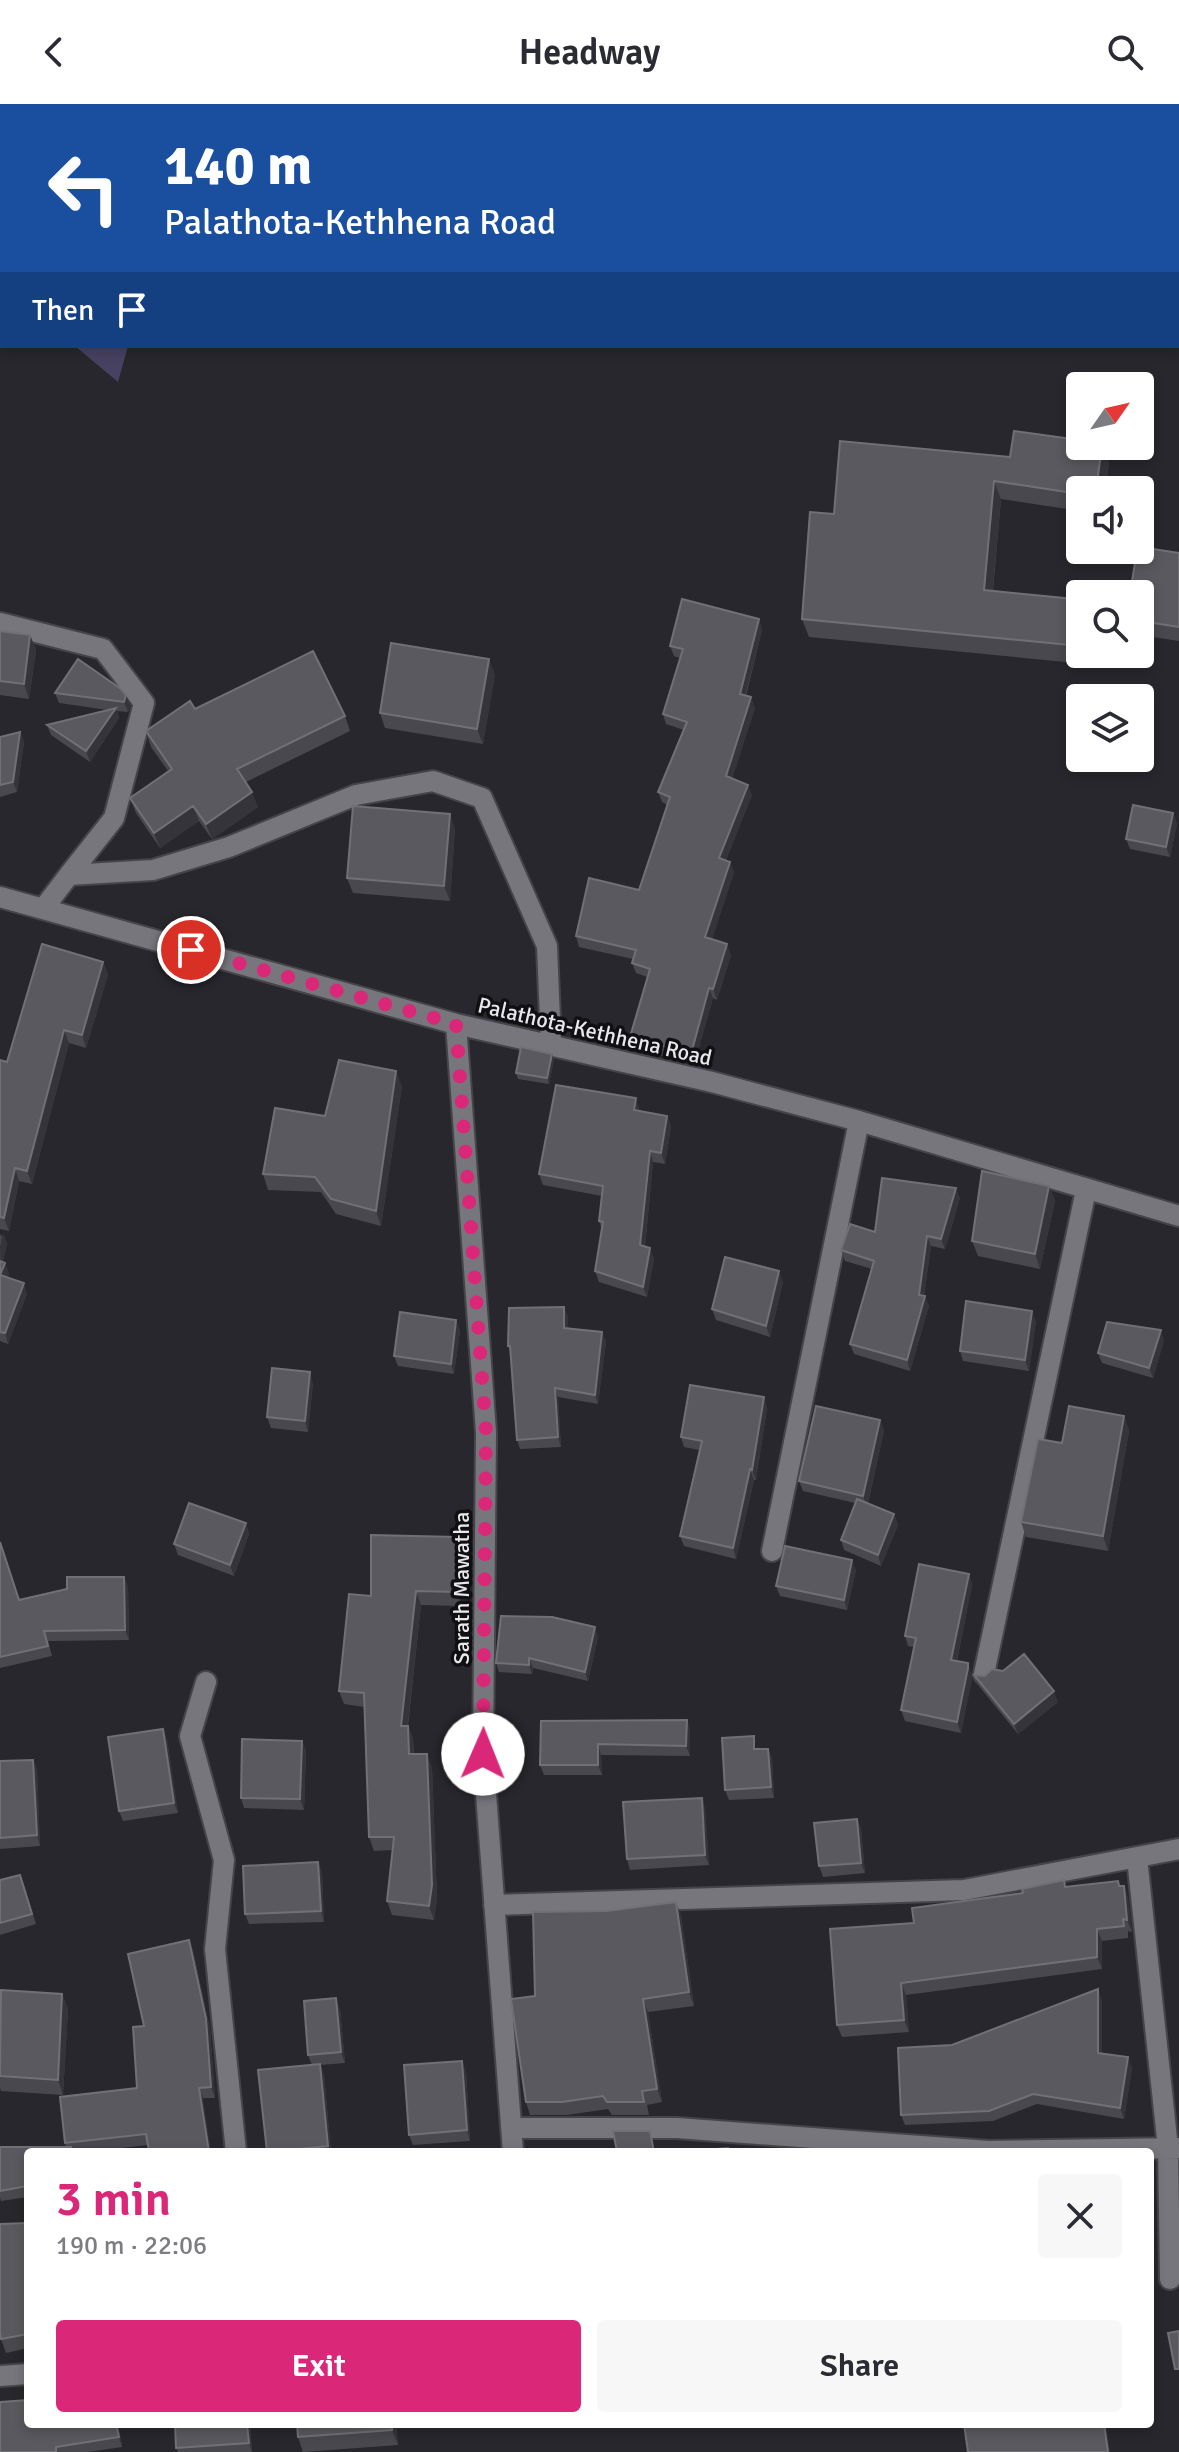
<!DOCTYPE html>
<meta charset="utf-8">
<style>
body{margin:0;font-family:Signika,sans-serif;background:#f7f7f7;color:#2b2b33;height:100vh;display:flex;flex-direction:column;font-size:30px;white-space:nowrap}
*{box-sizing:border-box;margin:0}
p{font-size:26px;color:#7c7c81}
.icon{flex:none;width:44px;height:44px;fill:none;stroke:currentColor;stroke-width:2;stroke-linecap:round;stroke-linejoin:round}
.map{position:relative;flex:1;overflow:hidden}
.side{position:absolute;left:24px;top:2044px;width:1130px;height:280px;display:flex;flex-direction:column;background:#fff;border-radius:8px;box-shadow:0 4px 12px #0003}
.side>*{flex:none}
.banner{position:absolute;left:0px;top:0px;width:1180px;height:244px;box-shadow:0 4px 12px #0003;background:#1a4fa0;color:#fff;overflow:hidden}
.needle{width:52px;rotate:56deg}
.tools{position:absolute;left:1066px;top:268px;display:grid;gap:16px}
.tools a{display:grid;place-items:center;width:88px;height:88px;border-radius:8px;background:#fff;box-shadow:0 4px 12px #0003;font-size:40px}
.pin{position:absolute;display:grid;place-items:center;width:68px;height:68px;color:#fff;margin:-34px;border:4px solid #fff;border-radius:50%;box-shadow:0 2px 8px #0007}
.me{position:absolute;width:88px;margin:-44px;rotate:1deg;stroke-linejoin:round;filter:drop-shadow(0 0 6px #0008)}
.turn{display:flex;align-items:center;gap:28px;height:168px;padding:0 32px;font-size:36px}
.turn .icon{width:104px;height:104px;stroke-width:2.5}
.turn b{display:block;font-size:56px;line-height:68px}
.then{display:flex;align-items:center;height:76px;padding:0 32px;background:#0003;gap:16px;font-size:30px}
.round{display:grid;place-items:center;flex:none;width:84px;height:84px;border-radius:8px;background:#f7f7f7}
.summary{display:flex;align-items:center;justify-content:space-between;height:136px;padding:0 32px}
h1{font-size:48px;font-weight:600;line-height:60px;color:#db2777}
.cta{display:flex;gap:16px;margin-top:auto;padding:16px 32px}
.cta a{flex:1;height:92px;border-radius:8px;background:#db2777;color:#fff;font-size:32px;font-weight:600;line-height:92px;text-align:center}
.cta a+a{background:#f7f7f7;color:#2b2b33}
header{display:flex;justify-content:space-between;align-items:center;height:104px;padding:0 32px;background:#fff;font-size:36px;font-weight:600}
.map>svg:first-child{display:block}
</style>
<header><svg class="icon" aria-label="back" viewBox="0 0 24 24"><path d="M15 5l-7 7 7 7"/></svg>Headway<svg class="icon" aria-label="search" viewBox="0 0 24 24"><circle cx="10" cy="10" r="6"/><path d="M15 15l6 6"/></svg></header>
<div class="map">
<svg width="1179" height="2348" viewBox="0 0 1179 2348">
<rect width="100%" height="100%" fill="#28272d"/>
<!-- green -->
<path fill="#484262" d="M0 0H195L194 2H2V220H0Z
M75 242H128L118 278Z"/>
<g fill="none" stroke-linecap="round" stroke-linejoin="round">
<defs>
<path id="minor" d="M0 519 103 545 144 599 114 714 69 771
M0 793 456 920 712 978 859 1017 1179 1112
M43 805 69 771 153 766 229 743 356 691 433 677 482 694 547 842 551 940
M456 920 486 1328 483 1650 513 2048
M772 1447 859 1017
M984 1570 1086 1086
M206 1578 190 1632 224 1756 215 1845 236 2048
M1137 1754 1168 2044 1170 2175
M494 1801 964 1786 1179 1745
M511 2024H677L989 2047 1179 2044
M0 2272 28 2270"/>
</defs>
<!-- minor casing -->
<use href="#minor" stroke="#444449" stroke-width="24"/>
<!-- minor -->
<use href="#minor" stroke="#77767d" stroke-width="20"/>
</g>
<!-- wall -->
<path fill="#49484e" d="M1010 353 1109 358 1106 386H1080V407L1001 395 993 487 1074 495 1080 511 1076 559 809 533 802 515 834 410Z
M1179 449V537L1140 531V490Z
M759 515 762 526 746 592 755 604 732 674 752 691 726 756 734 768 712 835 731 851 717 896 713 894 694 961 634 944 630 933 647 873 636 869 632 859 633 855 579 843 576 832 639 786 667 701 662 698 658 688 684 626 666 620 663 610 680 554 674 552 670 542Z
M0 527 30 531 36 546 29 595 0 591Z
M495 570 483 640 385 624 380 609Z
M55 589 126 591 130 602 128 608 117 607 119 614 90 658 51 631 47 621 108 606 59 599Z
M195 605 345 612 350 627 246 678 258 703 212 735 199 717 160 744 136 709 130 694 168 667 151 643 146 627Z
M20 628 24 638 17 688 0 693V633Z
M1173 709 1177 720 1170 753 1130 745 1126 735Z
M455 725 450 797 353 789 347 774Z
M103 858 108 871 86 944 69 939 32 1080 19 1077 9 1127 0 1125V956L7 958Z
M552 950 554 955 549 980 518 975 516 969Z
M402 982 381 1122 336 1110 321 1088 268 1086 263 1070 325 1012Z
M639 1004V1007L667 1012 671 1022 665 1060 653 1058 645 1143 654 1154 647 1193 599 1178 595 1167 602 1126 599 1117 602 1092 543 1081 539 1070Z
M1049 1082 1055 1097 1040 1165 978 1152 972 1137Z
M960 1094 945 1145 931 1142 924 1192 929 1202 910 1267 854 1250 850 1240 872 1165 845 1157 841 1146 875 1128Z
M0 1130 7 1139 3 1158 5 1159 9 1170 7 1173 27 1190 8 1240 0 1237Z
M783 1178 770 1233 716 1216 712 1205Z
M568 1212V1224L606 1237 598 1300 558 1293 561 1343 520 1345 517 1336 511 1248 508 1242Z
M456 1216 460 1227 454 1270 398 1262 394 1252Z
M1036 1217 1029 1267 963 1257 960 1247Z
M1164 1236 1153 1274 1102 1259 1098 1249Z
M313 1279 308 1328 271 1324 267 1313Z
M764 1293 767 1304 756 1376H754L736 1455 684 1442 680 1432 699 1346 684 1343 681 1333Z
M1124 1312 1129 1327 1108 1447 1026 1433 1021 1418 1062 1339Z
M880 1316 884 1327 868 1399 894 1410 898 1421 881 1462 844 1446 841 1436 855 1399 803 1387 799 1377Z
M246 1419 249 1430 234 1472 178 1451 174 1440Z
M0 1437 19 1496 124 1473 128 1483 129 1536 48 1537 52 1552 0 1564Z
M461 1446V1502L421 1501 408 1622 413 1635 414 1650 432 1664 437 1794 434 1816 392 1811 387 1797 393 1746 374 1747 369 1733 364 1603 344 1600 339 1587 371 1492Z
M856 1466 847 1506 780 1492 776 1482Z
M969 1470 972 1481 957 1557 968 1559 972 1574 961 1629 905 1617 901 1606 914 1543 908 1542 905 1532Z
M598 1533 588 1577 533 1564 532 1570 499 1568 496 1559Z
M974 1571 985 1572 1058 1598 1018 1630 978 1581Z
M687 1616 690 1626V1652L601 1651 602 1671H544L540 1661 541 1617Z
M167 1635 178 1709 123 1717 119 1707Z
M302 1637 306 1647 304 1706 244 1704 241 1694Z
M758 1643V1645H768L772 1655 774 1694 729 1696 725 1686Z
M33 1656 37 1666 40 1742 0 1745V1657Z
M705 1704 709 1761 630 1766 627 1755Z
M857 1715 861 1725 865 1769 823 1773 819 1762Z
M318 1758 322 1769 324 1818 249 1820 245 1810Z
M0 1776 24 1781 36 1820 0 1831Z
M1064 1776 1066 1783 1118 1777 1120 1782H1124L1128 1794 1132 1828 1128 1827V1834L1102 1837V1865L906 1891 909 1928 842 1933 837 1921 914 1819 1023 1789Z
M681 1811 694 1902 648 1908 662 1998 647 2001 649 2011H612L608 2005 567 2011H530L526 1998 535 1892Z
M189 1836 193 1846 210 1925 215 1994H203L148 2041 85 2048H28V2093L1 2097 0 2094V2043H66L65 2039 137 1984 144 1922Z
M62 1890 68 1905 63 1991 1 1987 0 1984V1897Z
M1102 1896V1949L1132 1964 1124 2015 1037 2000 993 2017 905 2021 901 2011 952 1941Z
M340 1905 345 1959 320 1961 324 1971 331 2048H267L312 1961 308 1951Z
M466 1967 470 2037 413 2041 409 2031Z
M28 2119V2244L6 2249 1 2235Z
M28 2320H118L122 2343 88 2348H0Z
M175 2320H250L252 2348H178L176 2344Z
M297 2320H396L398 2341 303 2348 298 2333Z"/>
<!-- shaded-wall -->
<path fill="#35343a" d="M1102 342H1104L1109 358 1106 386H1096Z
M994 377 1001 395 991 504 984 486Z
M1074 495 1080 511 1076 559 1070 541Z
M759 515 762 526 743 600 740 590Z
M30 531 36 546 29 595 24 580Z
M489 555 495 570 483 640 477 625Z
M126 591 130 602 128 608 124 598Z
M751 593 755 604 730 682 726 672Z
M116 604 119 614 90 658 86 647Z
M20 628 24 638 17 688 13 678Z
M748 681 752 691 723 764 719 754Z
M252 688 258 703 212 735 206 720Z
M193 702 199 717 160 744 154 729Z
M1173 709 1177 720 1170 753 1166 743Z
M450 710 455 725 450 797 444 782Z
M730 758 734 768 709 844 705 833Z
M727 840 731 851 717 896 713 885Z
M103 858 108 871 86 944 82 931Z
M709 884 713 894 694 961 691 950Z
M64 926 69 939 32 1080 27 1067Z
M552 950 554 955 549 980 547 974Z
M396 967 402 982 381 1122 376 1107Z
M636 994 639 1004 637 1016 634 1006Z
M667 1012 671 1022 665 1060 661 1049Z
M650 1047 653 1058 644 1152 640 1141Z
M15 1064 19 1077 9 1127 4 1114Z
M1049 1082 1055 1097 1040 1165 1035 1150Z
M956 1084 960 1094 945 1145 941 1135Z
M3 1128 7 1139 1 1167 0 1143Z
M927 1132 931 1142 923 1198 925 1192 929 1202 910 1267 907 1256 919 1191Z
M650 1144 654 1154 647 1193 643 1183Z
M5 1159 9 1170 4 1181 0 1171Z
M779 1167 783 1178 770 1233 766 1222Z
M24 1179 27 1190 8 1240 5 1229Z
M564 1203 568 1212V1233L564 1224Z
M1032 1207 1036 1217 1029 1267 1025 1256Z
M456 1216 460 1227 454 1270 451 1260Z
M1161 1226 1164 1236 1153 1274 1149 1264Z
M602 1228 606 1237 598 1300 595 1291Z
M310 1268 313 1279 308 1328 305 1317Z
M555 1284 558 1293 561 1343 558 1333Z
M764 1293 767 1304 756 1376 752 1366Z
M1124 1312 1129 1327 1108 1447 1103 1432Z
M880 1316 884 1327 867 1402 863 1392Z
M750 1365 754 1376 736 1455 733 1444Z
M894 1410 898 1421 881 1462 878 1451Z
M246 1419 249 1430 234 1472 230 1461Z
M456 1433 461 1446V1502L456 1488Z
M852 1456 856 1466 847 1506 844 1496Z
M969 1470 972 1481 955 1566 951 1556Z
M124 1473 128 1483 129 1536 125 1526Z
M416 1487 421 1501 406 1635 401 1622Z
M595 1523 598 1533 588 1577 585 1568Z
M529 1554 533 1564 532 1570 529 1561Z
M968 1559 972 1574 961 1629 957 1618Z
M1054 1587 1058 1598 1018 1630 1014 1620Z
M687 1616 690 1626V1652L686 1642Z
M408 1622 413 1635 414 1664 409 1650Z
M163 1625 167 1635 178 1709 174 1699Z
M302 1637 306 1647 304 1706 300 1695Z
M598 1640 601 1651 602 1671 598 1661Z
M768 1645 772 1655 774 1694 771 1683Z
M427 1650 432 1664 437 1794 434 1816 429 1802Z
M33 1656 37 1666 40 1742 37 1731Z
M702 1694 705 1704 709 1761 705 1751Z
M857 1715 861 1725 865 1769 861 1759Z
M318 1758 322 1769 324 1818 321 1807Z
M1124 1782 1128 1794 1132 1828 1127 1816Z
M676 1798 681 1811 694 1902 689 1888Z
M1097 1825 1102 1837V1865L1097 1853Z
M189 1836 193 1846 210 1925 215 1994 211 1983Z
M901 1879 906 1891 909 1928 904 1916Z
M1098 1885 1102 1896V1959L1098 1949Z
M62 1890 68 1905 63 1991 58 1976Z
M336 1894 340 1905 345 1959 341 1948Z
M643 1895 648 1908 662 1998 657 1985Z
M1128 1953 1132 1964 1124 2015 1120 2004Z
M462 1957 466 1967 470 2037 467 2026Z
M320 1960 324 1971 331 2048 328 2042Z
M199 1984 203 1994 211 2048H209Z
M116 2320H118L122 2343 119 2333Z
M247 2320H250L252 2348 249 2339Z
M392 2320H396L398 2341 392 2326Z
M1104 2320H1106L1110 2348H1108Z"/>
<!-- building -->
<path fill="#5a595f" stroke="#717075" stroke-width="2" d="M1014 327 1080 336V342H1102L1096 386H1080V390L994 377 984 486 1074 495 1070 541 802 515 810 408 834 410 840 337 1010 353Z
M1140 443 1179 449V523L1140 517V490H1130L1137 446H1140Z
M682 495 759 515 740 590 751 593 726 672 748 681 719 754 730 758 705 833 727 840 713 885 709 884 691 950 630 933 650 865 632 859 636 846 576 832 589 774 639 786 670 693 658 688 687 618 663 610 683 545 670 542Z
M0 527 30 531 24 580 0 577Z
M391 539 489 555 477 625 380 609Z
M313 547 345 612 237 665 252 688 206 720 193 702 154 729 130 694 172 665 146 627 190 597 195 605Z
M78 555 121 585 126 591 124 598 55 589Z
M116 604 86 647 47 621Z
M20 628 13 678 0 681V633Z
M1133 701 1173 709 1166 743 1126 735Z
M353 702 450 710 444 782 347 774Z
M42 840 103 858 82 931 64 926 27 1067 15 1064 4 1114 0 1113V956L7 958Z
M521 943 552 950 547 974 516 969Z
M339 956 396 967 376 1107 331 1095 315 1073 263 1070 275 1004 325 1012Z
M556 981 636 994 634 1006 667 1012 661 1049 650 1047 640 1141 650 1144 643 1183 595 1167 603 1118 599 1117 603 1082 539 1070Z
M982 1067 1049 1082 1035 1150 972 1137Z
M882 1074 956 1084 941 1135 927 1132 919 1191 925 1192 907 1256 850 1240 874 1157 841 1146 850 1120 875 1128Z
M725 1153 779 1167 766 1222 712 1205Z
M0 1157 5 1159 0 1171 24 1179 5 1229 0 1228Z
M966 1197 1032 1207 1025 1256 960 1247Z
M564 1203V1224L602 1228 595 1291 555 1284 558 1333 517 1336 510 1242H508L509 1204Z
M400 1208 456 1216 451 1260 394 1252Z
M1107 1218 1161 1226 1149 1264 1098 1249Z
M272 1264 310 1268 305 1317 267 1313Z
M690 1281 764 1293 752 1366 750 1365 733 1444 680 1432 702 1337 681 1333Z
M816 1302 880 1316 863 1392 799 1377Z
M1069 1302 1124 1312 1103 1432 1021 1418 1038 1335 1062 1339Z
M857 1395 894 1410 878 1451 841 1436Z
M189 1399 246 1419 230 1461 174 1440Z
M371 1431 456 1433V1488L416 1487 401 1622H408L409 1650H427L432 1781 429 1802 387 1797 394 1733H369L364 1589 339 1587 349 1490 371 1492Z
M0 1438 19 1496 67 1485V1473H124L125 1526 44 1527 48 1542 0 1553Z
M785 1442 852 1456 844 1496 776 1482Z
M919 1460 969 1470 951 1556 968 1559V1564L957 1618 901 1606 916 1534 905 1532Z
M501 1512 552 1513 595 1523 585 1568 529 1554V1561L496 1559Z
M1024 1550 1054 1587 1014 1620 974 1571 985 1572 992 1565 1003 1567Z
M687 1616 686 1642 598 1640V1661H540L541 1617Z
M163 1625 174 1699 119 1707 108 1633Z
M754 1632V1645H768L771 1683 725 1686 722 1634Z
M242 1635 302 1637 300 1695 241 1694Z
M33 1656 37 1731 0 1734V1657Z
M702 1694 705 1751 627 1755 623 1698Z
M857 1715 861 1759 819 1762 814 1719Z
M318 1758 321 1807 245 1810 243 1762Z
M20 1771 32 1810 0 1819V1776Z
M1064 1776 1065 1783 1118 1777 1119 1782H1124L1127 1816 1123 1815 1124 1822 1097 1825V1853L901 1879 904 1916 837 1921 830 1825 914 1819 912 1804 1023 1789 1022 1785Z
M676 1798 689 1888 643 1895 657 1985 642 1987 644 1998H607L603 1992 562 1998H526L511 1895 535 1892 533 1808 607 1807Z
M189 1836 206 1915 211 1983 199 1984 209 2048H149L146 2030 65 2039 60 1993 137 1984 133 1923 144 1922 128 1850Z
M1098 1885V1949L1128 1953 1120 2004 1033 1990 989 2007 901 2011 898 1944 952 1941Z
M1 1886 62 1890 58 1976 0 1972Z
M336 1894 341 1948 308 1951 304 1897Z
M462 1957 467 2026 409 2031 404 1961Z
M320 1960 328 2042 267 2048 258 1966Z
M613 2027H650L654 2048H617Z
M0 2043H71V2048H28V2082L0 2087Z
M728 2044 729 2048H680Z
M28 2119V2230L1 2235 0 2229V2120Z
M1179 2227V2265H1175L1168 2229Z
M28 2296V2320H116L119 2333 56 2343V2348H0V2298Z
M175 2320H247L249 2339 176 2344Z
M297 2320H392V2326L298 2333Z
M964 2320H1104L1108 2348H968Z"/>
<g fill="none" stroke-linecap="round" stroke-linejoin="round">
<!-- route -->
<path stroke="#db2777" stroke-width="14" stroke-dasharray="0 25.2" d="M191 846 456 920 486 1328 483 1650"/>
</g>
<g text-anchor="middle" stroke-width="7" stroke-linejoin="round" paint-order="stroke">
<!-- street labels -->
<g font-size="22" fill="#e9e9ed" stroke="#101013">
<text transform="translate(595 927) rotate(13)" y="8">Palathota-Kethhena Road</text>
<text transform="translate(461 1484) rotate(-90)" y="8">Sarath Mawatha</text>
</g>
</g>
</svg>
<div class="tools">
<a><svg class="needle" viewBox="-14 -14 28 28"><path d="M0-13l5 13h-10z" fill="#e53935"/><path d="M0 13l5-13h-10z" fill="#7c7c81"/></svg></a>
<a><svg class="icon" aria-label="sound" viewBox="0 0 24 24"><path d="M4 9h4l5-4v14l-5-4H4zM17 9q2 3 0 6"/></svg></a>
<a><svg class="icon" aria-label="search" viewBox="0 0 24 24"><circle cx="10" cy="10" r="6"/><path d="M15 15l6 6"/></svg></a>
<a><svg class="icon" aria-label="layers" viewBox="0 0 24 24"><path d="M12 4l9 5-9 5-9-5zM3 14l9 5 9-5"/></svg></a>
</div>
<div class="pin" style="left:191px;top:846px;background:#d93025"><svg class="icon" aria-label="arrive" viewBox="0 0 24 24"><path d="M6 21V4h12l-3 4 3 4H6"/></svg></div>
<svg class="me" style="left:483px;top:1650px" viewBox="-20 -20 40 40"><circle r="19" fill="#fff"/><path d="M0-13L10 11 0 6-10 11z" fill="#db2777"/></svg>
<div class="banner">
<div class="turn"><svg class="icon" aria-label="left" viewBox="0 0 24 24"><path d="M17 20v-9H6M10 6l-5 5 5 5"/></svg><div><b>140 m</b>Palathota-Kethhena Road</div></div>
<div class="then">Then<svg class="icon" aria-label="arrive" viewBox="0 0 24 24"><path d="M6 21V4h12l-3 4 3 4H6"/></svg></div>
</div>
<section class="side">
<div class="summary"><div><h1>3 min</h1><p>190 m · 22:06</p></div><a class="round"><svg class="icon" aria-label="close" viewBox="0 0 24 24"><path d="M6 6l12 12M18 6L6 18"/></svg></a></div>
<div class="cta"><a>Exit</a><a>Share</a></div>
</section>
</div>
